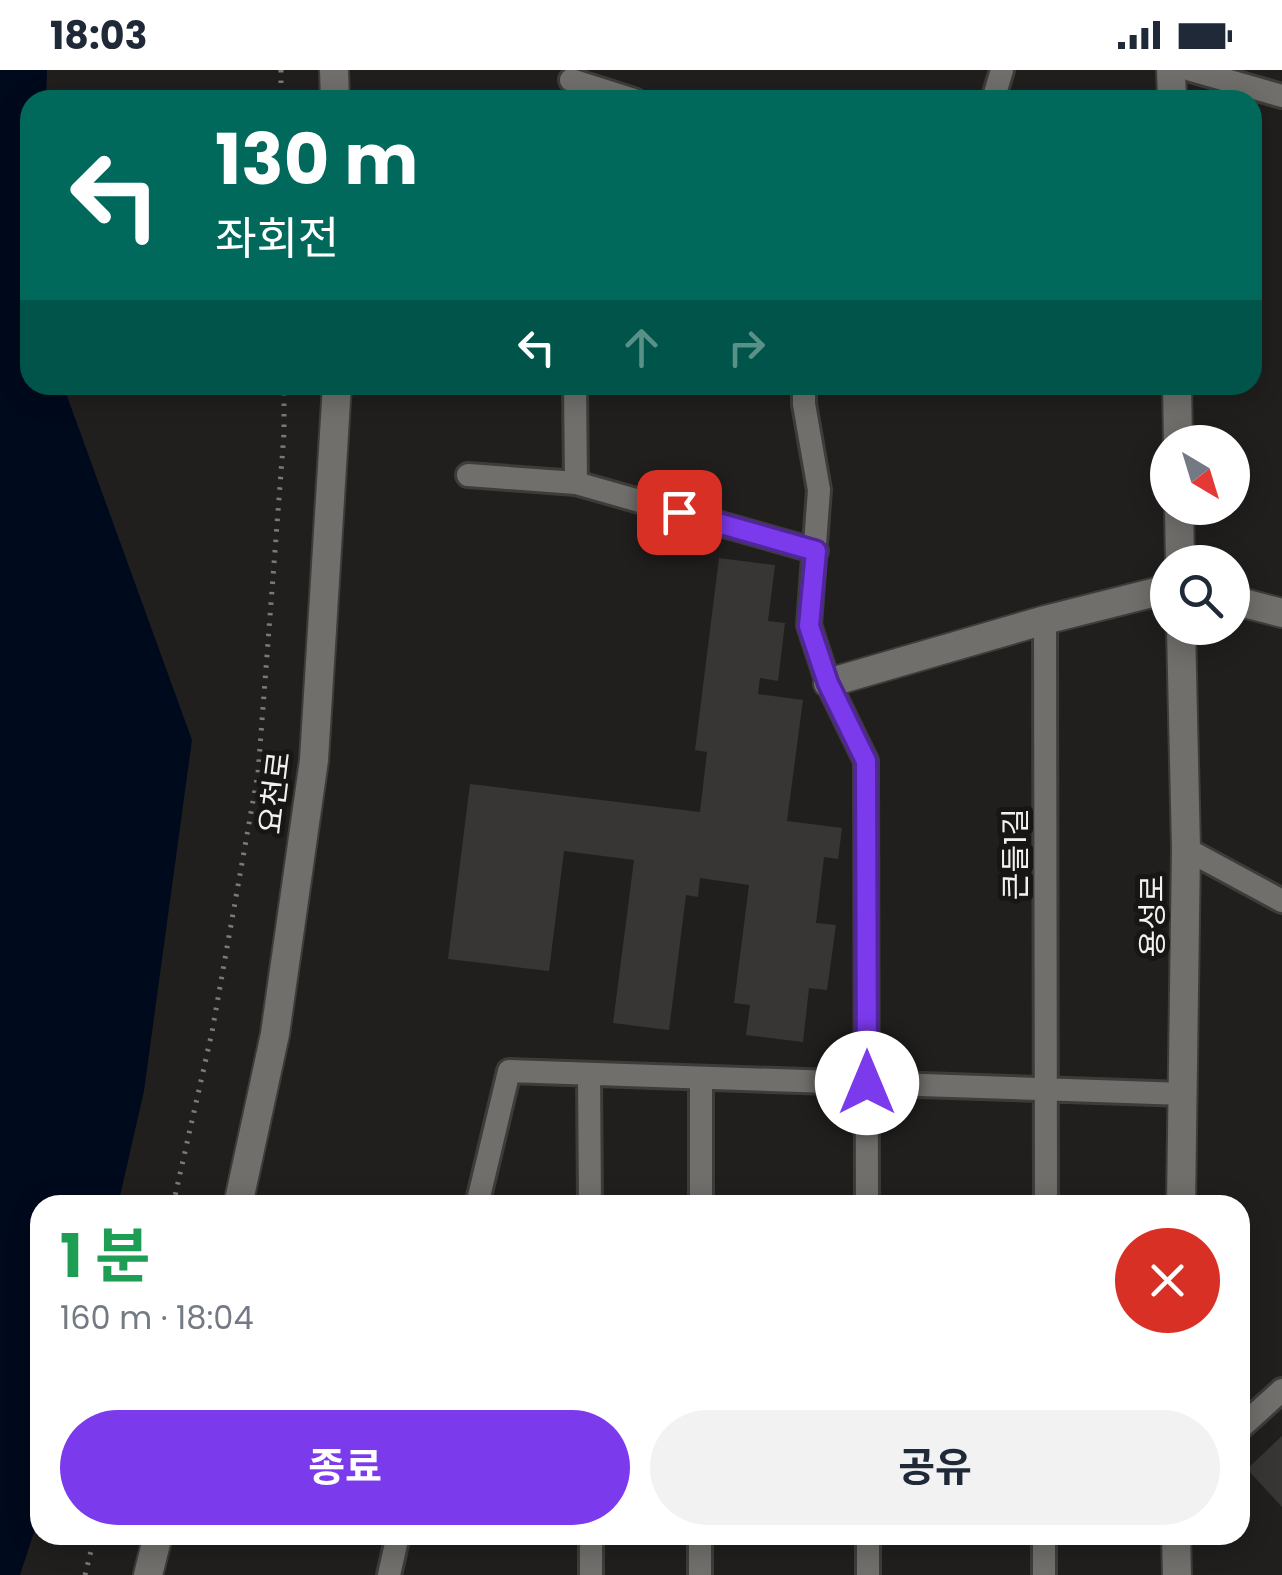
<!DOCTYPE html>
<html lang="ko">
<meta charset="utf-8">
<style>
body{margin:0;font-family:Poppins,"Noto Sans KR",sans-serif;background:#f2f2f3;color:#1f2937;height:100vh;display:flex;flex-direction:column;font-size:38px;white-space:nowrap}
*{box-sizing:border-box;margin:0}
p{font-size:32px;color:#747a83}
.icon{flex:none;width:55px;height:55px;fill:none;stroke:currentColor;stroke-width:2;stroke-linecap:round;stroke-linejoin:round}
.map{position:relative;flex:1;overflow:hidden}
.details{position:absolute;left:30px;top:1125px;width:1220px;height:350px;display:flex;flex-direction:column;background:#fff;border-radius:30px;box-shadow:0 5px 25px #0003}
.details>*{flex:none}
.top-card{position:absolute;left:20px;top:20px;width:1242px;height:305px;border-radius:30px;box-shadow:0 5px 25px #0003;background:#00695c;color:#fff;overflow:hidden}
.needle{width:65px;rotate:142deg}
.buttons{position:absolute;left:1150px;top:355px;display:grid;gap:20px}
.buttons a{display:grid;place-items:center;width:100px;height:100px;border-radius:50%;background:#fff;box-shadow:0 5px 25px #0003;font-size:50px}
.pin{position:absolute;display:grid;place-items:center;width:85px;height:85px;color:#fff;margin:-42px;border-radius:20px;box-shadow:0 5px 15px #0006}
.me{position:absolute;width:110px;margin:-55px;rotate:0deg;stroke-linejoin:round;filter:drop-shadow(0 0 8px #0008)}
.turn{display:flex;align-items:center;gap:35px;height:210px;padding:0 30px;font-size:45px}
.turn .icon{width:130px;height:130px;stroke-width:2.5}
.turn b{display:block;font-size:70px;line-height:85px}
.lanes{display:flex;align-items:center;height:95px;padding:0 30px;background:#0003;justify-content:center;gap:50px;direction:ltr}
.lanes .off{opacity:.35}
.round{display:grid;place-items:center;flex:none;width:105px;height:105px;border-radius:52px;background:#f2f2f3}
.summary{display:flex;align-items:center;justify-content:space-between;height:170px;padding:0 30px}
h1{font-size:60px;font-weight:700;line-height:75px;color:#1e9e55}
.action{display:flex;gap:20px;margin-top:auto;padding:20px 30px}
.action a{flex:1;height:115px;border-radius:60px;background:#7c3aed;color:#fff;font-size:40px;font-weight:700;line-height:115px;text-align:center}
.action a+a{background:#f2f2f3;color:#1f2937}
.status{display:flex;justify-content:space-between;align-items:center;height:70px;padding:0 50px;background:#fff;direction:ltr}
.status svg{height:28px;fill:currentColor}
.map>svg:first-child{display:block}
</style>
<div class="status"><b>18:03</b><svg viewBox="0 0 49 12"><path d="M0 12V9h3v3zM5 12V6h3v6zM10 12V3h3v9zM15 12V0h3v12zM26 1h20v11H26zM47 4h2v5h-2z"/></svg></div>
<div class="map">
<svg width="1282" height="1505" viewBox="0 0 1282 1505">
<rect width="100%" height="100%" fill="#211f1d"/>
<!-- water -->
<path fill="#000a1d" d="M0 0H47L46 30H30V315H63L192 670 144 1021 118 1135H40V1444L20 1505H0Z"/>
<!-- building -->
<path fill="#383634" d="M719 488 775 495 768 551 785 553 778 611 760 608 758 624 803 630 787 751 842 758 838 789 824 787 816 853 836 855 827 920 809 918 803 972 746 965 750 935 734 933 749 815 700 808 698 827 686 825 669 960 613 953 634 790 564 781 549 901 448 889 470 714 700 742 707 682 695 680Z
M1282 1366V1437L1247 1399Z"/>
<g fill="none" stroke-linecap="round" stroke-linejoin="round">
<defs>
<path id="minor" d="M1191 0 1282 26
M571 10 634 30
M993 30 1002 0
M575 315 576 413
M804 315V334L819 420 809 555 828 613 866 691 867 1135
M468 405 576 413 816 481
M1045 550 1046 1135
M1186 779 1282 831
M589 1004 590 1135
M477 1135 509 1001 1184 1024
M701 1135V1008
M1240 1358 1282 1320
M591 1465V1505
M868 1465V1505
M389 1505 398 1465
M700 1505V1465
M1044 1505V1465"/>
<path id="tertiary" d="M334 0 335 30
M1171 0 1172 30
M1177 315 1178 372
M1179 438 1180 492
M1232 530 1282 543
M1181 558 1186 779 1181 1135
M828 613 1045 550 1168 519
M238 1135 275 964 314 690 337 315
M1176 1465 1177 1505
M148 1505 158 1465"/>
</defs>
<!-- minor casing -->
<use href="#minor" stroke="#3e3c3b" stroke-width="28"/>
<!-- tertiary casing -->
<use href="#tertiary" stroke="#3e3c3b" stroke-width="32"/>
<!-- path -->
<path stroke="#7b7a78" stroke-width="5" stroke-dasharray="2.5 8" stroke-linecap="butt" d="M281 0V30
M173 1135 212 962 258 703 284 363V315
M85 1505 95 1465"/>
<!-- minor -->
<use href="#minor" stroke="#716f6c" stroke-width="22"/>
<!-- tertiary -->
<use href="#tertiary" stroke="#716f6c" stroke-width="28"/>
</g>
<g fill="none" stroke-linecap="round" stroke-linejoin="round">
<defs>
<path id="route" d="M679 442 816 481 809 556 828 613 866 691 867 1013"/>
</defs>
<!-- route casing -->
<use href="#route" stroke="#51269a" stroke-width="25"/>
<!-- route -->
<use href="#route" stroke="#7c3aed" stroke-width="18"/>
</g>
<g text-anchor="middle" stroke-width="10" stroke-linejoin="round" paint-order="stroke">
<!-- street labels -->
<g font-size="30" fill="#f2f1f0" stroke="#181614">
<text transform="translate(275 723) rotate(-83)" y="10">요천로</text>
<text transform="translate(1016 784) rotate(-90)" y="10">큰들1길</text>
<text transform="translate(1153 846) rotate(-90)" y="10">용성로</text>
</g>
</g>
</svg>
<div class="buttons">
<a><svg class="needle" viewBox="-14 -14 28 28"><path d="M0-13l5 13h-10z" fill="#e53935"/><path d="M0 13l5-13h-10z" fill="#747a83"/></svg></a>
<a><svg class="icon" aria-label="search" viewBox="0 0 24 24"><circle cx="10" cy="10" r="6"/><path d="M15 15l6 6"/></svg></a>
</div>
<div class="pin" style="left:679px;top:442px;background:#d93025"><svg class="icon" aria-label="arrive" viewBox="0 0 24 24"><path d="M6 21V4h12l-3 4 3 4H6"/></svg></div>
<svg class="me" style="left:867px;top:1013px" viewBox="-20 -20 40 40"><circle r="19" fill="#fff"/><path d="M0-13L10 11 0 6-10 11z" fill="#7c3aed"/></svg>
<div class="top-card">
<div class="turn"><svg class="icon" aria-label="left" viewBox="0 0 24 24"><path d="M17 20v-9H6M10 6l-5 5 5 5"/></svg><div><b>130 m</b>좌회전</div></div>
<div class="lanes"><svg class="icon" aria-label="left" viewBox="0 0 24 24"><path d="M17 20v-9H6M10 6l-5 5 5 5"/></svg><svg class="icon off" aria-label="ahead" viewBox="0 0 24 24"><path d="M12 20V5M6 11l6-6 6 6"/></svg><svg class="icon off" aria-label="right" viewBox="0 0 24 24"><path d="M7 20v-9h11M14 6l5 5-5 5"/></svg></div>
</div>
<section class="details">
<div class="summary"><div><h1>1 분</h1><p>160 m · 18:04</p></div><a class="round" style="background:#d93025;color:#fff"><svg class="icon" aria-label="close" viewBox="0 0 24 24"><path d="M6 6l12 12M18 6L6 18"/></svg></a></div>
<div class="action"><a>종료</a><a>공유</a></div>
</section>
</div>
